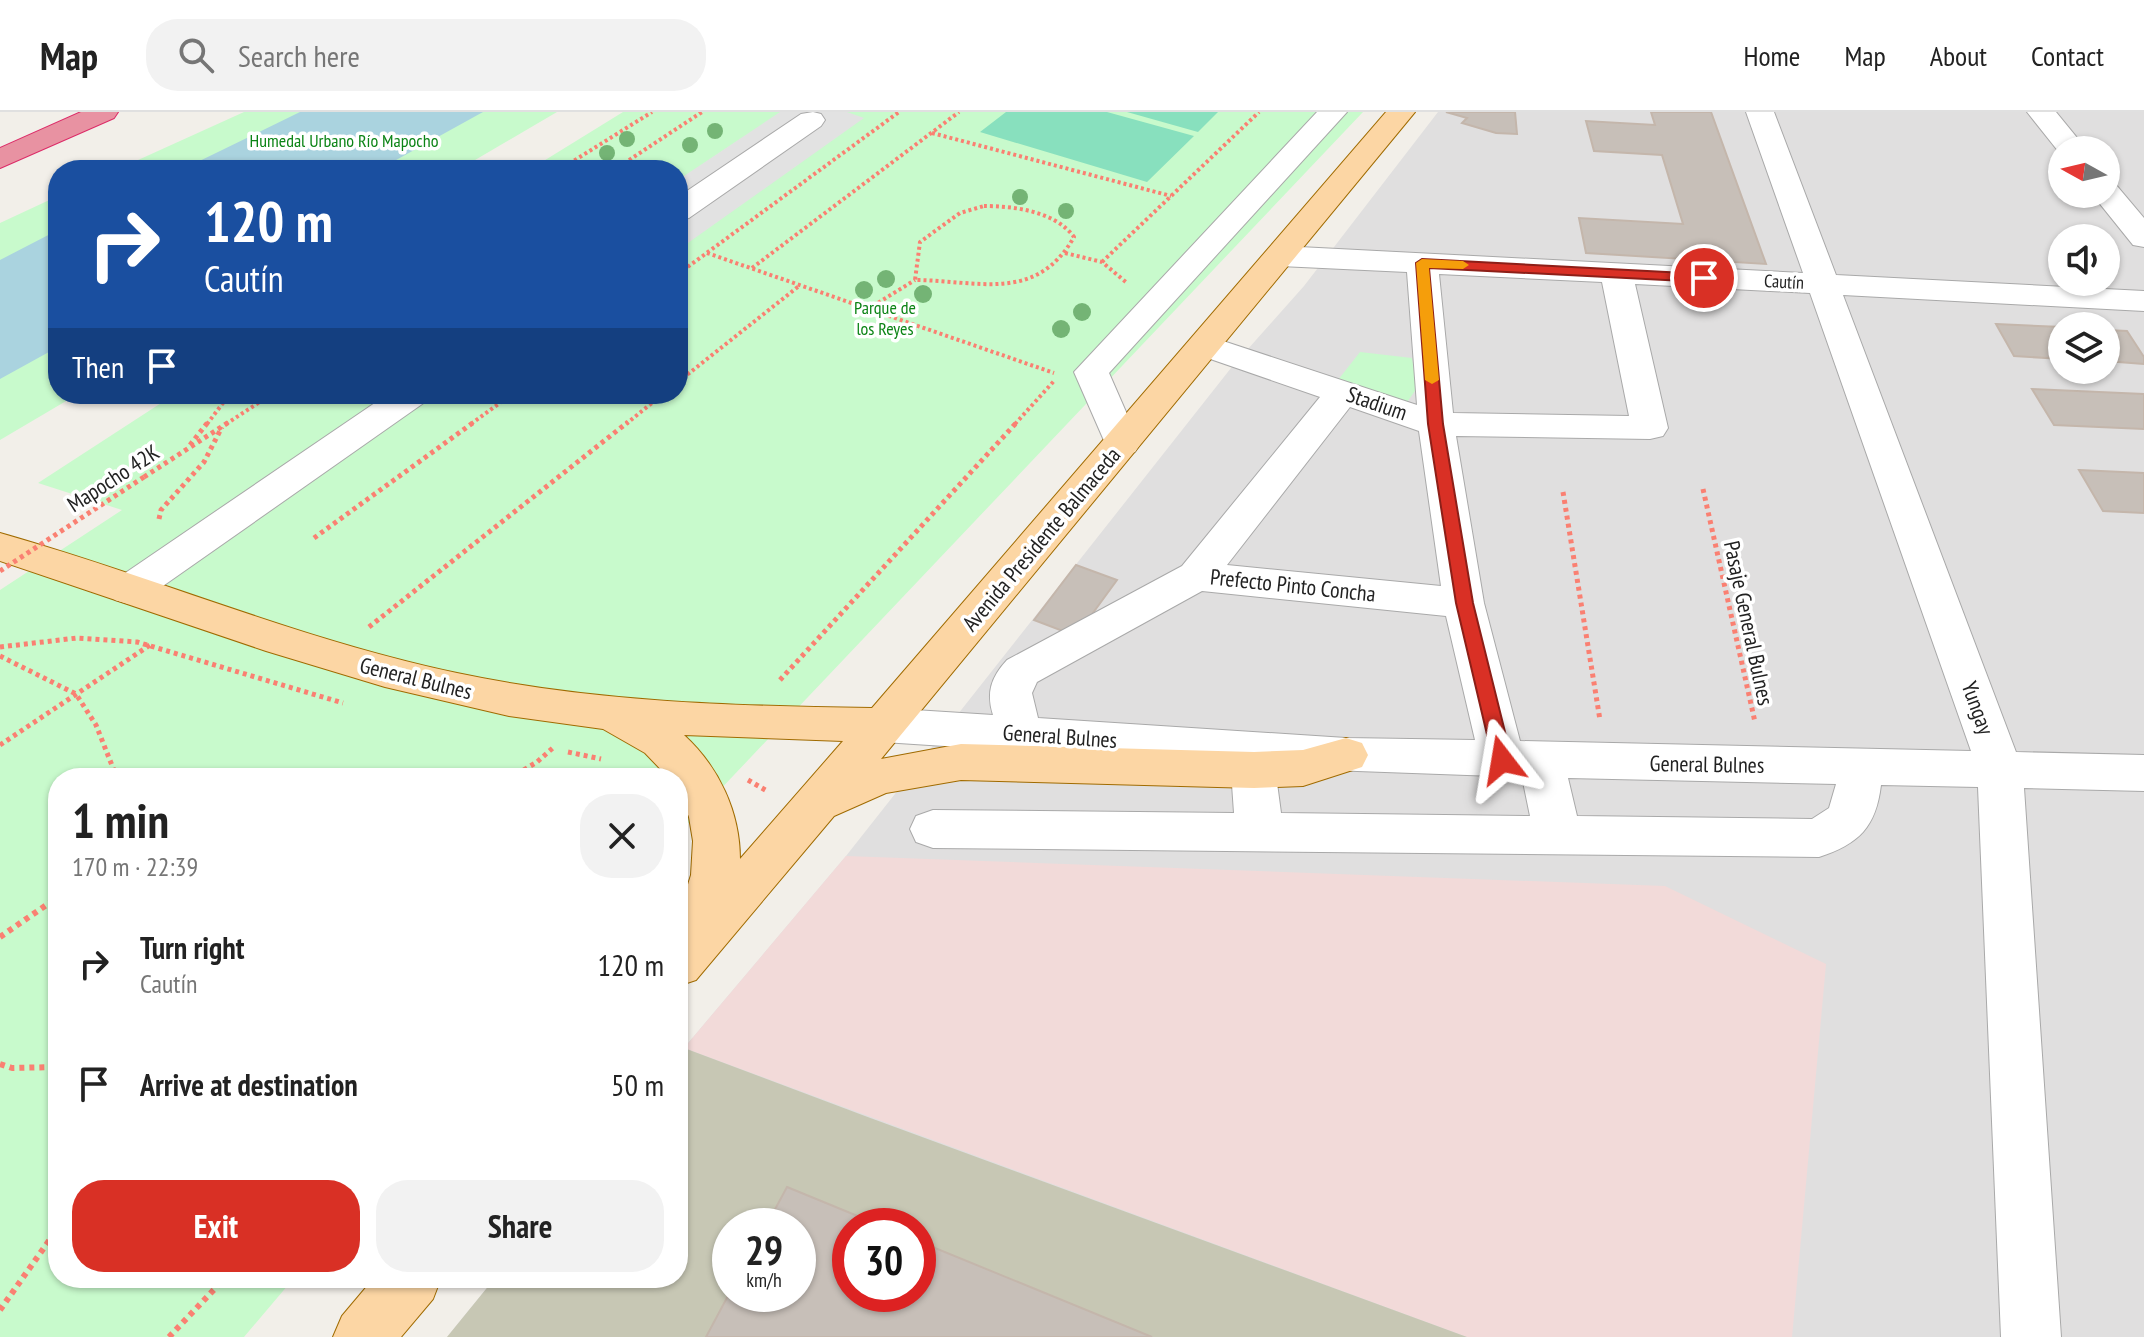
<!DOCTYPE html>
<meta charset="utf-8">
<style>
body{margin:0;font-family:"PT Sans Narrow",sans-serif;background:#f2f2f2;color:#222;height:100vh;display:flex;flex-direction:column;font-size:30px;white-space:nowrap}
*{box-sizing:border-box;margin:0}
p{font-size:26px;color:#767676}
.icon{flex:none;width:44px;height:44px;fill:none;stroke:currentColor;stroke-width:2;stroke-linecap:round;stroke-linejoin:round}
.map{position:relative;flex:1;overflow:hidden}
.panel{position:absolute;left:48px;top:656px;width:640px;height:520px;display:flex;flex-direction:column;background:#fff;border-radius:32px;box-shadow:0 2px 6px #0004}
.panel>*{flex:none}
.banner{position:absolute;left:48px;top:48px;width:640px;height:244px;border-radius:32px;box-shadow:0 2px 6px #0004;background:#1a4fa0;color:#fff;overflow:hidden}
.needle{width:52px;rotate:278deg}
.controls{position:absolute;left:2048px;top:24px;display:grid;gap:16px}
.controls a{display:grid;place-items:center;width:72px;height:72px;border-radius:50%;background:#fff;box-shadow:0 2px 6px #0004;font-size:40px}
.speed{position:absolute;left:712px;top:1096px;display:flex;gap:16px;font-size:40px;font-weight:700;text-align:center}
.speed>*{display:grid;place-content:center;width:104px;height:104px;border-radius:50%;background:#fff;box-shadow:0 2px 6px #0004;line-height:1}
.speed small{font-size:20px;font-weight:400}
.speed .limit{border:12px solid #d22;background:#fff;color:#111}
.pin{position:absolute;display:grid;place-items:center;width:68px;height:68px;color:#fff;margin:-34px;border:4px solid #fff;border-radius:50%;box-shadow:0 2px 8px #0007}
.me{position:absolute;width:88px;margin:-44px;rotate:346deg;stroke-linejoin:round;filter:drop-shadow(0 0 6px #0008)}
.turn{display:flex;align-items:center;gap:28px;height:168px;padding:0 24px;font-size:36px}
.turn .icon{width:104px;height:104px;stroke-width:2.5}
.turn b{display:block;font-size:56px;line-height:68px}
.then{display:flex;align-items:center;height:76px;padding:0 24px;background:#0003;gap:16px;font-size:30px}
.round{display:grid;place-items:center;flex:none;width:84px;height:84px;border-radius:32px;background:#f2f2f2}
.head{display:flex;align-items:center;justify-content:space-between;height:136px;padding:0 24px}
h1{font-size:48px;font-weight:800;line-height:60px}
.action{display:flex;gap:16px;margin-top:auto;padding:16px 24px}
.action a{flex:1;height:92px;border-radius:32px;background:#d93025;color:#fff;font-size:32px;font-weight:800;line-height:92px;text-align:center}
.action a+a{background:#f2f2f2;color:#222}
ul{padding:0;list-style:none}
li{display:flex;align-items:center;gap:24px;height:120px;padding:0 24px}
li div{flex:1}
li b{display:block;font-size:30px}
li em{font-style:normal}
header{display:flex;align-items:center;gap:48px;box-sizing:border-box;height:112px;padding:0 40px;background:#fff;border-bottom:2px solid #e0e0e0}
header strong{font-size:38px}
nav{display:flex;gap:44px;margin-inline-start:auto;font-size:28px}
.search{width:560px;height:72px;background:#f2f2f2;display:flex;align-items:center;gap:20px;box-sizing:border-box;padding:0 28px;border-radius:32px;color:#767676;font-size:30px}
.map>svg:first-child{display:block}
</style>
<header>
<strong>Map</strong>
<div class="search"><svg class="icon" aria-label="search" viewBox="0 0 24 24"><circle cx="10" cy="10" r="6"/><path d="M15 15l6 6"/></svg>Search here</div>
<nav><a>Home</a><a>Map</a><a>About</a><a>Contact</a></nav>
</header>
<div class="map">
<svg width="2144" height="1225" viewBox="0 0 2144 1225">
<rect width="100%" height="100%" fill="#f2efe9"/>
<!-- residential -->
<path fill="#e0dfdf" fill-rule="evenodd" d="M1438 0H2144V1225H447L495 1166H678V943L846 744 1231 256 1304 174ZM2062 38H2106V82H2062ZM2062 126H2106V170H2062ZM2062 214H2106V258H2062ZM730 1114H798V1182H730ZM850 1114H918V1182H850Z"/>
<!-- commercial -->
<path fill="#f2dad9" d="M846 744 1665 774 1826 852 1792 1225H1467L684 936Z"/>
<!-- construction -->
<path fill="#c7c7b4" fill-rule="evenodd" d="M684 936 865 1004 1467 1225H447L495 1166H678V943ZM730 1114H798V1182H730ZM850 1114H918V1182H850Z"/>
<!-- park -->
<path fill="#c8facc" d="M244 0H557L458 58H116Z
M623 0H1363L678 722V666H58V1166H294L244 1225H0V478L122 398 38 371 175 282H678V58H529Z
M58 84V282H78L0 328V111Z
M1360 240 1412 246 1417 276 1403 296 1334 273Z"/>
<!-- pitch -->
<path fill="#88e0be" d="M1006 0H1107L1194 24 1147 70 980 20Z
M1127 0H1218L1198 20Z"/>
<!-- parking -->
<path fill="#e2e2e2" d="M780 0H847L864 6 678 138V68Z"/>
<!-- water -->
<path fill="#aad3df" d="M300 0H483L378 58H181Z
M58 118V235L0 267V148Z"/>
<!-- building -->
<path fill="#c7bfb8" stroke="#c4b6ab" stroke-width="2" d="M1446 0H1515L1517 22 1496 21 1462 11 1467 6Z
M1651 0H1711L1766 152 1586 141 1579 106 1683 112 1662 43 1594 39 1586 9 1655 13Z
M1996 212 2062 215V247L2014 244Z
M2106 218 2127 219 2144 245V252L2106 249Z
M2032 277 2144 282V317L2054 313Z
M2079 358 2144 361V401L2103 399Z
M1076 453 1117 468 1076 524 1034 508Z
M787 1075 882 1114H850V1182H918V1129L1152 1225H706L730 1180 798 1182V1114H766Z"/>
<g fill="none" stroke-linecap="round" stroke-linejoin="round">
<defs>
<path id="minor" d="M813 0 821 2 825 8 821 14 689 106 678 108V85L801 2Z
M1317 0H1347L1109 261 1140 332 1135 340 1122 344 1109 340 1074 260Z
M1746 0H1774L1836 163 2144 179V199L1843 183 2016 640 2144 643V679L2024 676 2061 1225H2001L1978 675 1881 673C1876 715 1859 732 1819 745L933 736 916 730 910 717 916 704 933 698 1234 701 1231 658 1234 653 883 630 867 625 861 613 867 601 883 596 993 603C986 581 991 565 1007 548L1182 454 1320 285 1193 241 1188 234 1193 227 1205 224 1217 227 1417 293 1407 160 1280 154 1269 151 1264 144 1269 137 1280 134 1803 161ZM1439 162 1602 170 1629 304 1453 301ZM1635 172 1810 181 1971 639 1520 629 1484 491 1456 324 1650 327 1663 324 1668 316ZM1350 295 1419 319 1441 474 1227 453ZM1202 479 1446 504 1475 628 1346 626 1038 606 1032 581 1037 570ZM1275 656 1522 665 1530 704 1281 701ZM1568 666 1836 672 1829 696 1812 707 1577 704Z
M2027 0H2056L2087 38H2062V44Z
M2106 71 2117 74 2144 106V135L2133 133 2092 82H2106Z
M388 282H430L425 290 143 488 129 492 115 488 109 478 115 468Z"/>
<path id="major" d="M1386 0H1415L881 647 961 632 1254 640 1303 638 1346 626 1362 631 1368 643 1362 655 1303 674 1254 676 961 668 886 681 834 704 696 868 678 874V804L691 763 693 729 689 705 678 678V666H669L645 641 603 617 509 604 385 575 266 539 0 449V421C153 464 300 528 457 561 593 590 733 594 872 596ZM684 623 843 629 740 747C740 700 719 655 684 623Z
M374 1166H441L433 1187 401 1225H333L342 1204Z"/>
<path id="highway" d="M81 0H118L114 6 0 56V36Z"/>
</defs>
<!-- minor casing -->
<use href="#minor" stroke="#a9a9a9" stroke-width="2"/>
<!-- major casing -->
<use href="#major" stroke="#a06b00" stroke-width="2"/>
<!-- highway casing -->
<use href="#highway" stroke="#dc2a67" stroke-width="2"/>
<!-- path-far2 -->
<path stroke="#fa8072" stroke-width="4" stroke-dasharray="3 3" stroke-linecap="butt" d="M932 21 1171 84
M559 58 652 0
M614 58 702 0
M984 94C1013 94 1055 99 1074 125 1036 192 976 168 915 168L920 130 960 101Z
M707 141 1054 261
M1065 141 1102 150 1127 171
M1102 150 1259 0
M752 156 959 0
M678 162 899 0
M868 197 915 168
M678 270 799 174
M207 312 223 291 224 282
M226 312 272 282
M471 312 512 282
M626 312 663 282
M1015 312 1054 269"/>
<!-- path-far1 -->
<path stroke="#fa8072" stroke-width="5" stroke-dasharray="4 4" stroke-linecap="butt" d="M190 333 208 310
M144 365 229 310
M1703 377 1755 610
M1563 380 1600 608
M159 407 161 398 204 350 222 315
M314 426 474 310
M369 515 628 310
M0 535 77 526 137 530 343 591
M0 544 76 582 96 613 117 666
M780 568 1017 310
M0 633 150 533
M568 640 601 647
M510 666 537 650 555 634
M748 668 767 679"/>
<!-- path -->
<path stroke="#fa8072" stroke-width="6" stroke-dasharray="5 5" stroke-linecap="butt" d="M0 825 58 785
M0 952 12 956 58 955
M0 1198 58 1116
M169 1225 225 1166"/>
<!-- minor -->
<use href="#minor" fill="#fff" fill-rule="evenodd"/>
<!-- major -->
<use href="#major" fill="#fcd6a4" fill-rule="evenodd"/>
<!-- highway -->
<use href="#highway" fill="#e892a2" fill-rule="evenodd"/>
<!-- path-bridge -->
<path stroke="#fa8072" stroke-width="5" stroke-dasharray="4 4" stroke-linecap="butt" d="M0 459 144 365"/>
</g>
<!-- trees -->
<g fill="#74b475">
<circle cx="715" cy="19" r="8"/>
<circle cx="627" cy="27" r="8"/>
<circle cx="690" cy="33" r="8"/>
<circle cx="607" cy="41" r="8"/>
<circle cx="1020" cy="85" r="8"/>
<circle cx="1066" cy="99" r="8"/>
<circle cx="886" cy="167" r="9"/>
<circle cx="864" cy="178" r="9"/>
<circle cx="923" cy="182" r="9"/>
<circle cx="1082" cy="200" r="9"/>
<circle cx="1061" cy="217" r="9"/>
</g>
<!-- route -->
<path fill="#d93025" stroke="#8d1f18" stroke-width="2" d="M1422 147 1704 162 1711 166 1704 170 1429 156 1443 312 1473 491 1512 648 1502 655 1493 648 1456 491 1428 312 1416 151Z"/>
<!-- slow -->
<path fill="#f59e0b" d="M1422 147 1463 149 1469 153 1463 157 1429 156 1439 268 1432 272 1425 268 1416 151Z"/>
<g text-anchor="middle" stroke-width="7" stroke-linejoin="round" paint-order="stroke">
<!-- far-park labels -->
<g font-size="18" fill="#0c8416" stroke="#fff">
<text x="344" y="35">Humedal Urbano Río Mapocho</text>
<text x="885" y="202">Parque de<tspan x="885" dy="21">los Reyes</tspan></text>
</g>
<!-- far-street labels -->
<g font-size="18" fill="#222" stroke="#fff">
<text transform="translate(1784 170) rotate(3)" y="6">Cautín</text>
</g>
<!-- street labels -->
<g font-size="22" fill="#222" stroke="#fff">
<text transform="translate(1377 291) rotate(19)" y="8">Stadium</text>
<text transform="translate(113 366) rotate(-33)" y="8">Mapocho 42K</text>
<text transform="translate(1041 427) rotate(-50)" y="8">Avenida Presidente Balmaceda</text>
<text transform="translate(1293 473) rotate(6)" y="8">Prefecto Pinto Concha</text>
<text transform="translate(1749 511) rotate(78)" y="8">Pasaje General Bulnes</text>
<text transform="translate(416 566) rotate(14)" y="8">General Bulnes</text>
<text transform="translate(1978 596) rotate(70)" y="8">Yungay</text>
<text transform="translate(1060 624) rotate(4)" y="8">General Bulnes</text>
<text transform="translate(1707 652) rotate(1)" y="8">General Bulnes</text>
</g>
</g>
</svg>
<div class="controls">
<a><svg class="needle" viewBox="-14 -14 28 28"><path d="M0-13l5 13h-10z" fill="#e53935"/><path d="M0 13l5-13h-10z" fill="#767676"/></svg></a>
<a><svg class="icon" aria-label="sound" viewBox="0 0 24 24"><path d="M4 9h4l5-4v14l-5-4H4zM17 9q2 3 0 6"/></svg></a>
<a><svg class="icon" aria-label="layers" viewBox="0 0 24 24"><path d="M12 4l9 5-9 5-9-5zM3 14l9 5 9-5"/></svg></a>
</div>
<div class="speed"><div>29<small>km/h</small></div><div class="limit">30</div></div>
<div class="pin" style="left:1704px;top:166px;background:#d93025"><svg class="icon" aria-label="arrive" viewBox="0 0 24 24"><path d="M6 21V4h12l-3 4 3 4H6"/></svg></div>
<svg class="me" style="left:1502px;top:648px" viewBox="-20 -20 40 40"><path d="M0-17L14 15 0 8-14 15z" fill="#d93025" stroke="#fff" stroke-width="4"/></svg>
<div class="banner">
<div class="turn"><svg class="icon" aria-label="right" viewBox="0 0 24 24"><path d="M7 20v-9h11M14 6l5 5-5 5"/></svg><div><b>120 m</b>Cautín</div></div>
<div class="then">Then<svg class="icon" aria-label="arrive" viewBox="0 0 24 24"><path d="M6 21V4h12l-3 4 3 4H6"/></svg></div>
</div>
<section class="panel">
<div class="head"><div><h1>1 min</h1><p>170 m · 22:39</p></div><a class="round"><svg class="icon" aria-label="close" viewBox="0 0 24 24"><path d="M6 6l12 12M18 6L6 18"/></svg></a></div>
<ul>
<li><svg class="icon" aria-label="right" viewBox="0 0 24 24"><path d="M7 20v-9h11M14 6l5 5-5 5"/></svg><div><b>Turn right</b><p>Cautín</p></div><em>120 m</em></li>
<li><svg class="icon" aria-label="arrive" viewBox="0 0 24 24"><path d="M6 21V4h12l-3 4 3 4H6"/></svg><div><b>Arrive at destination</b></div><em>50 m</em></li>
</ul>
<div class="action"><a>Exit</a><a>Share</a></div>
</section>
</div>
